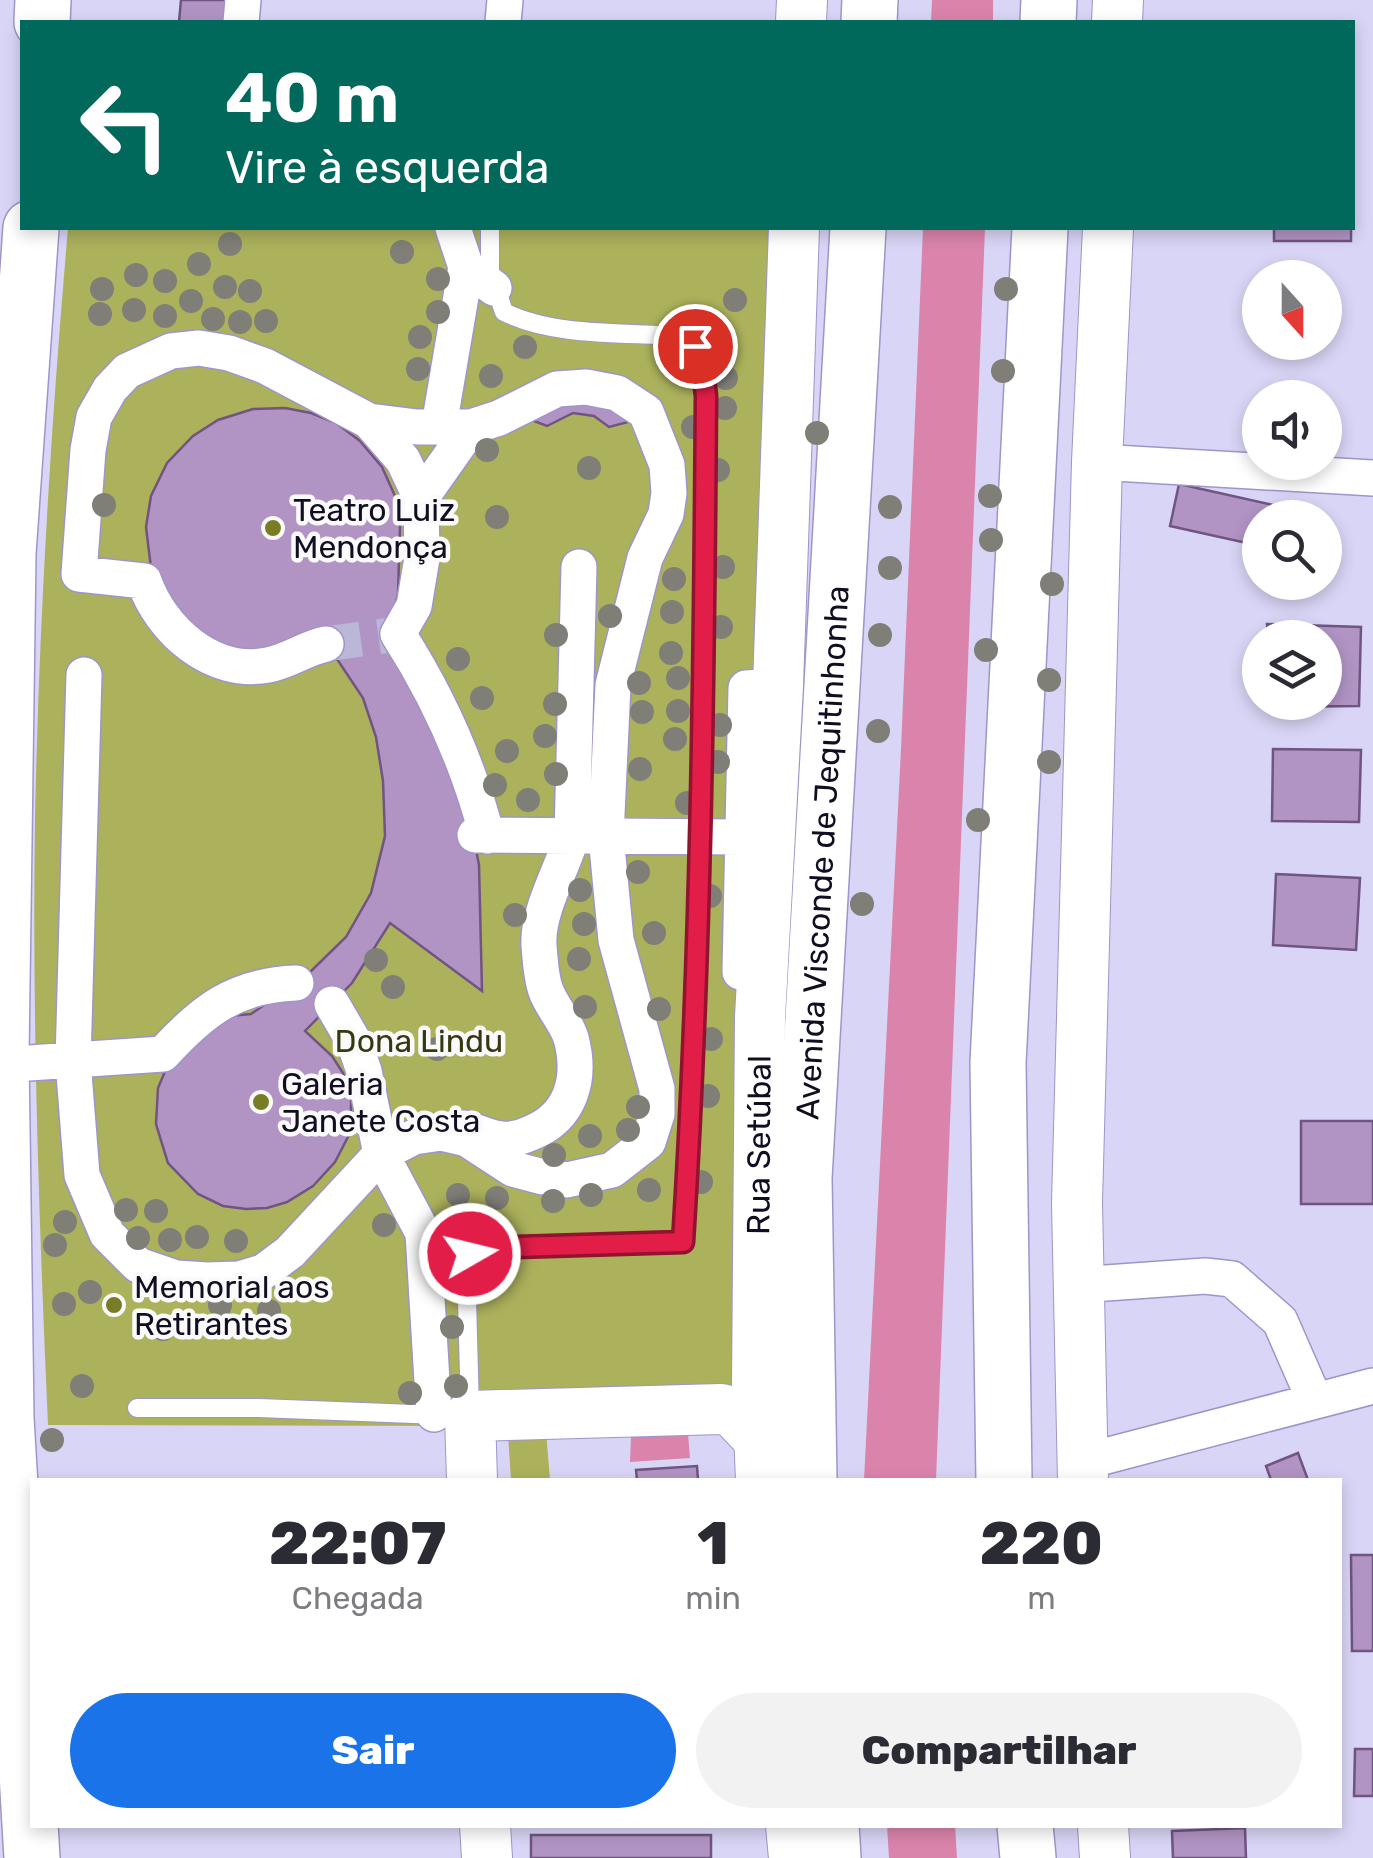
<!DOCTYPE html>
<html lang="pt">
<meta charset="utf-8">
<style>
body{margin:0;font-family:Rubik,sans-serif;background:#f2f2f3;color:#2b2b33;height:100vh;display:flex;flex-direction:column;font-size:38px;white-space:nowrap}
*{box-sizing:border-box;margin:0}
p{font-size:32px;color:#7c7c81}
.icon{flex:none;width:55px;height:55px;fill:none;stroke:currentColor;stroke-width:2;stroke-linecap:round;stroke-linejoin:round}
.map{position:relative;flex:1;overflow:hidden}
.sheet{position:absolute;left:30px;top:1478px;width:1312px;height:350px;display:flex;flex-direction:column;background:#fff;border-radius:0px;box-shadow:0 5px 15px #0003}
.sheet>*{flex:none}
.top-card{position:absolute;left:20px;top:20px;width:1335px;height:210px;border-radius:0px;box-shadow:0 5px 15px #0003;background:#00695c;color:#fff;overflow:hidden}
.needle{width:65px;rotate:159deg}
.buttons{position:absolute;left:1242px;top:260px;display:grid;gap:20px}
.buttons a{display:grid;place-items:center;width:100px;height:100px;border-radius:50%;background:#fff;box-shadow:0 5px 15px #0003;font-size:50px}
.pin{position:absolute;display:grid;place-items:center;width:85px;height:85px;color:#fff;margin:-42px;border:5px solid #fff;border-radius:50%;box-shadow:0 2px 10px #0007}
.me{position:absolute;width:110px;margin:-55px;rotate:82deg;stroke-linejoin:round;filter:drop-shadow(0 0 8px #0008)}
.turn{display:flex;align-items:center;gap:35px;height:210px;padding:0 40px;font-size:45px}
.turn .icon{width:130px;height:130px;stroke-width:2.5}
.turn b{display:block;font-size:70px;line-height:85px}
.eta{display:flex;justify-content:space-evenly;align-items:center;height:170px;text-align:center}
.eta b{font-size:60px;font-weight:800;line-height:70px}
.primary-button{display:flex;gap:20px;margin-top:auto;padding:20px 40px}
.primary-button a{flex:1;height:115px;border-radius:60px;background:#1a73e8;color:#fff;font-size:40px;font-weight:800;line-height:115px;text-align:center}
.primary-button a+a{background:#f2f2f3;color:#2b2b33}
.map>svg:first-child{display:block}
</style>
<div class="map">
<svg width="1373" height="1858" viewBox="0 0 1373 1858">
<rect width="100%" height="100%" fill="#d9d5f6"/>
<!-- green -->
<path fill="#acb15c" d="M68 228H785L782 880 794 883 813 1414 493 1426 48 1425C39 1223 32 1021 35 818 39 621 51 424 68 228Z
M546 1431 550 1480H511L508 1434Z"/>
<!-- water -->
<path fill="#db84ab" d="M932 0H993V22H931Z
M923 228H985L936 1480H864L901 749Z
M688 1434 690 1458 630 1462 631 1437Z
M887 1825H955L957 1858H889Z"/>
<!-- building -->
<path fill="#b194c4" stroke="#705481" stroke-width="2.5" d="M181 0H230L228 22H179Z
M1274 228H1351V241H1274Z
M600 392 636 420 609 427 594 416 573 413 547 426 526 418Z
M285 408 311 413 336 423 360 441 382 467 395 496 400 527 398 594 388 636 463 782 479 865 482 991 390 923 352 983 305 1031 332 1056 343 1073 351 1099V1131L335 1162 313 1186 287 1202 267 1208 246 1209 223 1206 198 1194 168 1163 156 1124 158 1088 171 1057 229 1016 251 1014 306 976 346 937 371 893 385 836 383 781 376 737 363 698 333 653 241 656 180 622 152 576 146 527 151 496 167 463 193 436 218 420 253 409Z
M1179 484 1282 507 1280 518H1260V546L1170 526Z
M1267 624 1361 627 1359 706 1274 707V702H1325V638H1268Z
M1273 749 1361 750 1359 822 1272 821Z
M1276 874 1360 878 1356 950 1273 945Z
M1301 1121H1373V1204H1301Z
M1298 1453 1308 1480H1271L1266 1466Z
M697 1466 698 1480H637L636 1470Z
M1351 1555H1373V1651H1352Z
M1355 1749H1373V1796H1354Z
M1245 1828 1246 1858H1173L1172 1831Z
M531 1835H711V1858H531Z"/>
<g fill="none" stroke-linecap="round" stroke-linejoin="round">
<!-- street-tunnel -->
<path stroke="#bbb7d6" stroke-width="35" stroke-dasharray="35 18" stroke-linecap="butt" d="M326 644 398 634"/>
<defs>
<path id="lane" d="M137 1408H259L439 1415
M470 1411 466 1262 470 1254 483 1249 683 1242 702 837 706 396C703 368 705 352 679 336 623 332 555 337 504 312L490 271V228"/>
<path id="street" d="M241 22 243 0
M503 22 505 0
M453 228 466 267 494 288
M369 421 403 460 421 498 422 558 414 606 398 634C439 698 468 762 487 836
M439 426 466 267
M1097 462 1373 478
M421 498 471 427
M84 675 73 1061 82 1175 107 1234 138 1265 176 1278 207 1280 239 1279 263 1272 290 1252 381 1154 414 1137 441 1133 467 1139 513 1169 543 1177 567 1180 612 1170 648 1142 657 1114V1089L616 940 606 836 613 685 645 558 666 514 669 493 667 465 646 412 617 393 586 387 557 389 499 418 471 427H417L369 421 265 366 229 353 199 348 171 351 127 371 110 389 94 417 88 450 79 574 144 581C161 630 212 676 268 665 289 661 306 648 326 644
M475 835 741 837
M740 972 746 688 778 686
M332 1004 354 1042 364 1071 381 1154 423 1233 434 1414
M29 1063 163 1054C202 1011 235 985 296 983
M464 1128C476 1131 489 1138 501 1139 510 1140 522 1137 531 1133 571 1117 582 1079 571 1038 566 1022 552 1007 546 991 541 978 540 959 539 945 537 911 562 870 572 836L579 567
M1078 1285 1205 1276 1232 1279 1280 1321 1315 1401
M1083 1462 1373 1386"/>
<g id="secondary">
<path d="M801 22 802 0"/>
<path d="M1117 22 1118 0"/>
<path d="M472 1480 470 1416 721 1409 733 1412 757 1437"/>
<path id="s1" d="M761 1480 757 1386 760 1017 778 686 794 228"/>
<path d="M1083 1480 1077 1203 1097 462 1108 228"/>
<path d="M485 1825 487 1858"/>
<path d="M791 1825 794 1858"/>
<path d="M1103 1825 1105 1858"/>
</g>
<g id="primary">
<path d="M42 22 43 0"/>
<path d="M869 22 870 0"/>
<path d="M1048 22 1049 0"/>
<path d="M31 228 8 553 1 1056 6 1418 32 1858"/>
<path id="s2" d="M809 1480 804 1178 858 228"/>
<path d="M1004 1480 998 1063 1040 228"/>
<path d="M831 1825 833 1858"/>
<path d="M1025 1825 1028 1858"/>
</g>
</defs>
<!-- lane casing -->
<use href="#lane" stroke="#9e95ca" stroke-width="20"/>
<!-- street casing -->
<use href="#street" stroke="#9e95ca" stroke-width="38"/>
<!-- secondary casing -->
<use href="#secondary" stroke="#9e95ca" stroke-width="52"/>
<!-- primary casing -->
<use href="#primary" stroke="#9e95ca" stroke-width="58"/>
<!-- lane -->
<use href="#lane" stroke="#fff" stroke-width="18"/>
<!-- street -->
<use href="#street" stroke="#fff" stroke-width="35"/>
<!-- secondary -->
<use href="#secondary" stroke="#fff" stroke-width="50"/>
<!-- primary -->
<use href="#primary" stroke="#fff" stroke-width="55"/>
</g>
<!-- trees -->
<g fill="#7f7f78">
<circle cx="230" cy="244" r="12"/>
<circle cx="402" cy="252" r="12"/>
<circle cx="199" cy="264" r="12"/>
<circle cx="136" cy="275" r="12"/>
<circle cx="438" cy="279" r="12"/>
<circle cx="165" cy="281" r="12"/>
<circle cx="225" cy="287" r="12"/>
<circle cx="102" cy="289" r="12"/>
<circle cx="1006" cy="289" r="12"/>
<circle cx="250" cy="291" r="12"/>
<circle cx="735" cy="300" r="12"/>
<circle cx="191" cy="301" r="12"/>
<circle cx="134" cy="310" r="12"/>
<circle cx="438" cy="312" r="12"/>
<circle cx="100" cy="314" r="12"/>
<circle cx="165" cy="316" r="12"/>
<circle cx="213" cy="319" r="12"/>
<circle cx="266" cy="321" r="12"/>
<circle cx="240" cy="322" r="12"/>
<circle cx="420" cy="337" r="12"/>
<circle cx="525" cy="347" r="12"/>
<circle cx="418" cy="369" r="12"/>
<circle cx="1003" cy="371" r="12"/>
<circle cx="491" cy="376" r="12"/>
<circle cx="726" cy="378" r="12"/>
<circle cx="725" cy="408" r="12"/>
<circle cx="693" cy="427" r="12"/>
<circle cx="817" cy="433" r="12"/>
<circle cx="487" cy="450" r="12"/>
<circle cx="589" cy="468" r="12"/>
<circle cx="718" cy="470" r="12"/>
<circle cx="990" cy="496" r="12"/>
<circle cx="104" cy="505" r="12"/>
<circle cx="890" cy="507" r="12"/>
<circle cx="497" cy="517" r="12"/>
<circle cx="991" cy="540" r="12"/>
<circle cx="723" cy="567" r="12"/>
<circle cx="890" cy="568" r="12"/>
<circle cx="674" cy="579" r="12"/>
<circle cx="1052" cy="584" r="12"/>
<circle cx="672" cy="612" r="12"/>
<circle cx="610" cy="616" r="12"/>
<circle cx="721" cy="627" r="12"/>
<circle cx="556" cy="635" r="12"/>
<circle cx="880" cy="635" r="12"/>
<circle cx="986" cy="650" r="12"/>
<circle cx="671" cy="653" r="12"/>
<circle cx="458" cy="659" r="12"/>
<circle cx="678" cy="678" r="12"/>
<circle cx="1049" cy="680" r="12"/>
<circle cx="639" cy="683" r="12"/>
<circle cx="482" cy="698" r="12"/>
<circle cx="555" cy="704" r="12"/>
<circle cx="678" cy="711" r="12"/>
<circle cx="642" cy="712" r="12"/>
<circle cx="720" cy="725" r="12"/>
<circle cx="878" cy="731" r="12"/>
<circle cx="545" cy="736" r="12"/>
<circle cx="675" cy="739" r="12"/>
<circle cx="507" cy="751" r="12"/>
<circle cx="718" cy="762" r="12"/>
<circle cx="1049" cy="762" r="12"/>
<circle cx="640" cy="769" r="12"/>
<circle cx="556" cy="774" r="12"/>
<circle cx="495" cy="785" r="12"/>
<circle cx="528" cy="800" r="12"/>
<circle cx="687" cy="803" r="12"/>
<circle cx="978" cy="820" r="12"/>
<circle cx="638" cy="872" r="12"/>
<circle cx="580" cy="890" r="12"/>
<circle cx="710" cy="896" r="12"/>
<circle cx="862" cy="904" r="12"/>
<circle cx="515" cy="915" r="12"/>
<circle cx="584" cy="924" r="12"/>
<circle cx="654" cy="933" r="12"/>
<circle cx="579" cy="959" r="12"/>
<circle cx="376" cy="960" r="12"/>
<circle cx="393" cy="987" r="12"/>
<circle cx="585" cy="1007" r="12"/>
<circle cx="659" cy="1009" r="12"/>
<circle cx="711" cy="1039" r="12"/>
<circle cx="437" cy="1049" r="12"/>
<circle cx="708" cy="1096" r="12"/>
<circle cx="638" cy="1107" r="12"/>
<circle cx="628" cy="1130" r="12"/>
<circle cx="590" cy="1136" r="12"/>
<circle cx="554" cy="1155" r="12"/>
<circle cx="701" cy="1182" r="12"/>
<circle cx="649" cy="1190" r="12"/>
<circle cx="458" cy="1195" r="12"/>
<circle cx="591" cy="1195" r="12"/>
<circle cx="497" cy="1198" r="12"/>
<circle cx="553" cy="1201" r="12"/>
<circle cx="126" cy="1210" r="12"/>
<circle cx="156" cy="1211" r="12"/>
<circle cx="65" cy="1222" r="12"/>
<circle cx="384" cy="1225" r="12"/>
<circle cx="197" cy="1237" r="12"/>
<circle cx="138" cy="1238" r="12"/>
<circle cx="170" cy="1240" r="12"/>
<circle cx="236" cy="1241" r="12"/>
<circle cx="55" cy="1245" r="12"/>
<circle cx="90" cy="1292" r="12"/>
<circle cx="64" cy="1304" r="12"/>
<circle cx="220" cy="1305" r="12"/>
<circle cx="269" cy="1311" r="12"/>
<circle cx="452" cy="1327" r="12"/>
<circle cx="163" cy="1329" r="12"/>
<circle cx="82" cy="1386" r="12"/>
<circle cx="456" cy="1386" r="12"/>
<circle cx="410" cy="1393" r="12"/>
<circle cx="52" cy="1440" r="12"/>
</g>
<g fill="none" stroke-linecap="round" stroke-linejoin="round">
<defs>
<path id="route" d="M470 1254 483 1248 683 1242C701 960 704 678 706 396L702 362 695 346"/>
</defs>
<!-- route casing -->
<use href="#route" stroke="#92132f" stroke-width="25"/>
<!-- route -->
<use href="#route" stroke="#e11d48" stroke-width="18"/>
</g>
<!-- markers -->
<g fill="#787c25" stroke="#fafafa" stroke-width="4">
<circle cx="273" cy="528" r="10"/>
<circle cx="261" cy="1102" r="10"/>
<circle cx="114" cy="1305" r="10"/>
</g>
<g text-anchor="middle" stroke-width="9" stroke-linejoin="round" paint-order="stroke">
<!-- poi labels -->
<g font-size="32" fill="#120e21" stroke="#fafafa" text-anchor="start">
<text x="293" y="521">Teatro Luiz<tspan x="293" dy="37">Mendonça</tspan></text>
<text x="281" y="1095">Galeria<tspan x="281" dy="37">Janete Costa</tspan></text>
<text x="134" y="1298">Memorial aos<tspan x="134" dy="37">Retirantes</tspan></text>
</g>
<!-- street labels -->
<g font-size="32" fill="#120e21" stroke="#fafafa">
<text dy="11" stroke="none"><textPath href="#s2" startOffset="628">Avenida Visconde de Jequitinhonha</textPath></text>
<text dy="11" stroke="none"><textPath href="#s1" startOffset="335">Rua Setúbal</textPath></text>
</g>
<!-- park labels -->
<g font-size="32" fill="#363811" stroke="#fafafa">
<text x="419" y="1052">Dona Lindu</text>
</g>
</g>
</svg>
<div class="buttons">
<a><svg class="needle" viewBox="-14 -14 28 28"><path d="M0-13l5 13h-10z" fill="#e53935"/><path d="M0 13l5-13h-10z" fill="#7c7c81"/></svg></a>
<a><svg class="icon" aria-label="sound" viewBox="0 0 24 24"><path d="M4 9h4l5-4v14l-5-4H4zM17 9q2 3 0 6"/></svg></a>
<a><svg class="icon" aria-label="search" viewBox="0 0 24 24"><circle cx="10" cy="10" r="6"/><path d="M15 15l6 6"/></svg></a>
<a><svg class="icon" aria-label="layers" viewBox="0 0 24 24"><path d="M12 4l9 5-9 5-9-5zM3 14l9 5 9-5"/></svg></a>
</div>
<div class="pin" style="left:695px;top:346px;background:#d93025"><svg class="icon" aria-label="arrive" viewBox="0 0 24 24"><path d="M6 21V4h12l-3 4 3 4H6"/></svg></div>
<svg class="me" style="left:470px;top:1254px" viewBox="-20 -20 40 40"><circle r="17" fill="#e11d48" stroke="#fff" stroke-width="3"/><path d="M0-11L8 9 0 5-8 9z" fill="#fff"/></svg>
<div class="top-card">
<div class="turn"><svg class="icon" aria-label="left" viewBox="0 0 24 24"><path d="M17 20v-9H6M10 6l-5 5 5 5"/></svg><div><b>40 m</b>Vire à esquerda</div></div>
</div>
<section class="sheet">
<div class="eta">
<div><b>22:07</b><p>Chegada</p></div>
<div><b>1</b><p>min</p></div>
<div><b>220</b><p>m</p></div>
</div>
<div class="primary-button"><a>Sair</a><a>Compartilhar</a></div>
</section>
</div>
